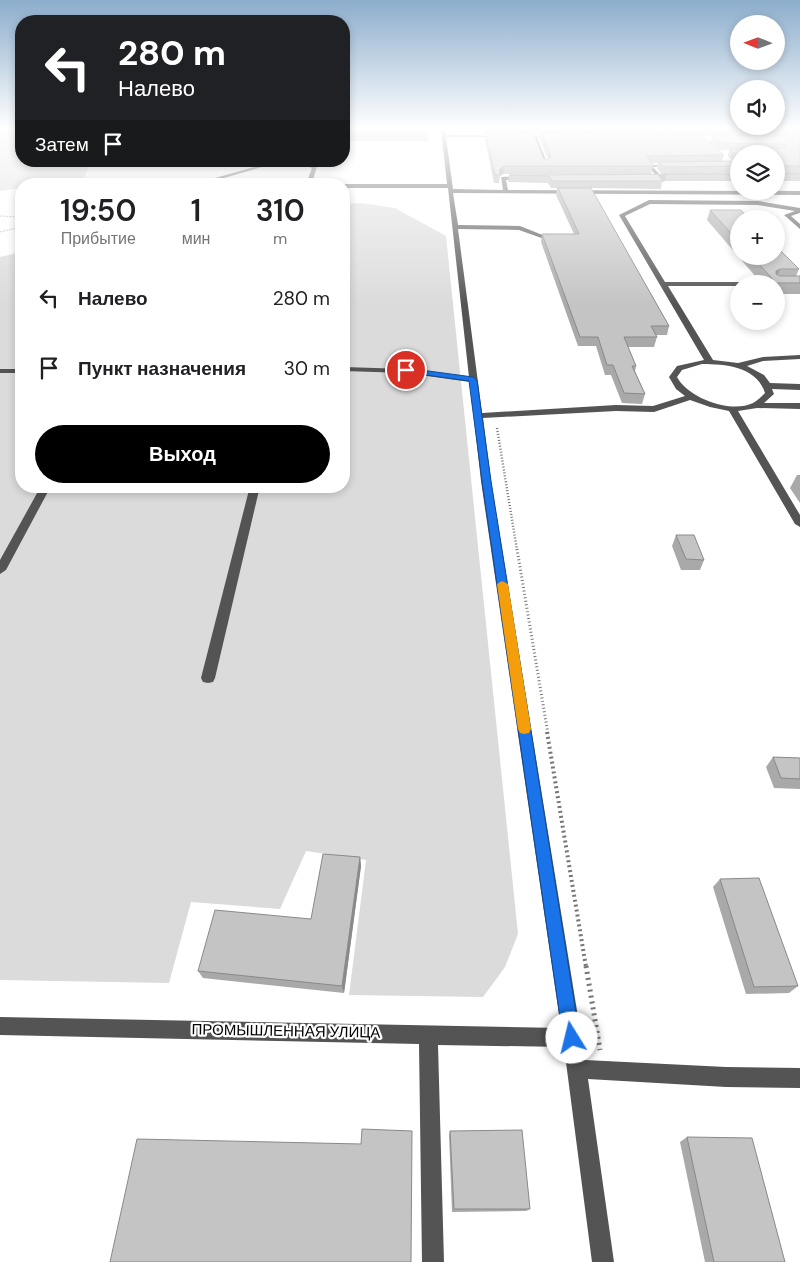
<!DOCTYPE html>
<html lang="ru">
<meta charset="utf-8">
<style>
body{margin:0;font-family:"DM Sans",sans-serif;background:#f2f2f2;color:#202124;height:100vh;display:flex;flex-direction:column;font-size:19px;white-space:nowrap}
*{box-sizing:border-box;margin:0}
p{font-size:16px;color:#757577}
.icon{flex:none;width:28px;height:28px;fill:none;stroke:currentColor;stroke-width:2;stroke-linecap:round;stroke-linejoin:round}
.map{position:relative;flex:1;overflow:hidden}
.sheet{position:absolute;left:15px;top:178px;width:335px;height:315px;display:flex;flex-direction:column;background:#fff;border-radius:20px;box-shadow:0 2px 8px #0003}
.sheet>*{flex:none}
.guide{position:absolute;left:15px;top:15px;width:335px;height:152px;border-radius:20px;box-shadow:0 2px 8px #0003;background:#202124;color:#fff;overflow:hidden}
.needle{width:32px;rotate:271deg}
.buttons{position:absolute;left:730px;top:15px;display:grid;gap:10px}
.buttons a{display:grid;place-items:center;width:55px;height:55px;border-radius:50%;background:#fff;box-shadow:0 2px 8px #0003;font-size:25px}
.pin{position:absolute;display:grid;place-items:center;width:42px;height:42px;color:#fff;margin:-21px;border:2px solid #fff;border-radius:50%;box-shadow:0 1px 5px #0007}
.me{position:absolute;width:55px;margin:-28px;rotate:351deg;stroke-linejoin:round;filter:drop-shadow(0 0 4px #0008)}
.turn{display:flex;align-items:center;gap:18px;height:105px;padding:0 20px;font-size:22px}
.turn .icon{width:65px;height:65px;stroke-width:2.5}
.turn b{display:block;font-size:35px;line-height:42px}
.then{display:flex;align-items:center;height:48px;padding:0 20px;background:#0003;gap:10px;font-size:19px}
.eta{display:flex;justify-content:space-evenly;align-items:center;height:85px;text-align:center}
.eta b{font-size:30px;font-weight:600;line-height:35px}
.button{display:flex;gap:10px;margin-top:auto;padding:10px 20px}
.button a{flex:1;height:58px;border-radius:30px;background:#000;color:#fff;font-size:20px;font-weight:600;line-height:58px;text-align:center}
ul{padding:0;list-style:none}
li{display:flex;align-items:center;gap:15px;height:70px;padding:0 20px}
li div{flex:1}
li b{display:block;font-size:19px}
li em{font-style:normal}
.map>svg:first-child{display:block}
</style>
<div class="map">
<svg width="800" height="1262" viewBox="0 0 800 1262">
<rect width="100%" height="100%" fill="#fff"/>
<!-- green -->
<path fill="#dbdbdb" d="M0 129H21V161H91L83 181 61 184H21V188L0 191Z
M361 203 395 208 446 236 518 934 505 967 483 997 349 995 366 860 306 851 280 909 191 902 169 983 0 980V257L21 252V486H344V204Z"/>
<g fill="none" stroke-linecap="round" stroke-linejoin="round">
<!-- path-far4 -->
<path stroke="#767676" stroke-width="1" stroke-dasharray="0.5 1" stroke-linecap="butt" d="M0 216 21 217
M0 232 21 227"/>
<!-- path-far3 -->
<path stroke="#767676" stroke-width="2.5" stroke-dasharray="1 2" stroke-linecap="butt" d="M497 428 517 550"/>
<!-- path-far2 -->
<path stroke="#767676" stroke-width="3" stroke-dasharray="1 2.5" stroke-linecap="butt" d="M517 549 548 734"/>
<!-- path-far1 -->
<path stroke="#767676" stroke-width="4" stroke-dasharray="2 3" stroke-linecap="butt" d="M547 732 586 967"/>
<!-- path -->
<path stroke="#767676" stroke-width="5" stroke-dasharray="2 4" stroke-linecap="butt" d="M586 966 600 1050"/>
<!-- minor -->
<path fill="#545454" fill-rule="evenodd" d="M441 129H445L446 135 558 136 537 137 548 165 546 166 544 165 532 137H446L453 189 503 190 501 177 524 176 526 179 506 180 508 190 800 191V195L453 193 458 225 520 226 555 240 550 241 519 230 458 229 482 413 616 405 653 406 685 396 676 389 669 377 677 366 704 360 619 215 649 200 758 201 800 208V213L791 216 800 224V229L784 215 795 211 758 205 650 204 625 216 665 282H739L742 284H739V286H668L713 360 738 363 763 357 800 355V359L763 361 747 366 764 375 770 383 800 384V390L772 389 774 394 764 403H800V409L757 408 738 411 800 515V527L795 524 729 411 710 407 690 400 654 412 616 411 483 418 491 481 585 1060 726 1067 800 1068V1088L726 1087 588 1079 614 1262H592L564 1047 438 1045 444 1262H422L419 1044 0 1035V1017L561 1028 481 481 470 382 406 373 344 371V367L406 369 469 377 448 188H344V184H447ZM702 364C726 364 757 367 765 393 762 396 757 401 753 403 731 414 688 398 677 377L682 370Z
M275 161H283L203 184H194Z
M294 161H302L317 166 312 184H306L312 168Z
M647 165H674L676 166 653 167 662 177 659 179Z
M0 369H21V373H0Z
M41 486H51L6 570 0 574V560Z
M250 486H260L215 678 213 682 208 683 203 682 201 678Z"/>
</g>
<!-- wall -->
<path fill="#a9a9a9" fill-rule="evenodd" d="M344 129 428 134V141H344Z
M483 129H800V173H779L800 174V181H776V154H739V173L680 174H739V181H665L662 182 661 189 591 188 669 326 667 335H656L657 337 654 347H628L636 366 635 371 645 394 642 404 622 403 611 375H605L596 346H578L541 242 542 234H574L556 195 557 188H551L548 183 508 182 509 175 623 174H503L500 176 499 183H494L485 139V134H484ZM533 134H540V140L548 159 546 160 543 158ZM703 136H712L710 142 720 150H729L728 156 733 161H722L724 155ZM658 163 657 169 662 174H651L653 166 651 164Z
M710 210 739 219V256H776L799 269 796 276H800V294H776V284H762L707 220Z
M797 475H800V503L790 488Z
M676 535 704 560 700 570H681L672 546Z
M773 757 800 758V789L774 788 766 767Z
M360 857 361 866 344 993 203 978 198 971 311 919Z
M720 879 798 986 789 993 746 994 713 887Z
M450 1131 530 1209 526 1211 452 1212 449 1135Z
M687 1137 785 1262H705L680 1142Z"/>
<!-- shaded-wall -->
<path fill="#898989" d="M504 166 503 174 500 176 499 170Z
M666 174 665 181 662 182 658 175Z
M780 269 776 280V271Z
M360 857 361 866 344 993 342 986Z"/>
<!-- building -->
<path fill="#c4c4c4" stroke="#898989" d="M344 129H428V134H344Z
M629 129H800V131Z
M485 132 533 133 543 158 546 160 551 157 541 133 701 135 724 155 647 156 653 166H504L499 170 500 175H495Z
M712 135 800 136V166H778L777 168V173L800 174H776V154H739V166L664 167 659 162 734 161 738 157 730 149 784 148 786 146 784 144 722 143Z
M666 174 658 175 663 181H552L549 176 509 175 739 174Z
M558 188H591L669 326H651L657 337H624L636 366H632L645 394 624 393 613 365H607L598 337H580L542 234H579Z
M710 210H741L749 219H739V242Z
M776 246 799 269H780L776 271V274L780 276H800V283H776L752 256H776Z
M676 535H694L704 560 686 559Z
M773 757 800 758V779L781 778Z
M323 854 360 857 342 986 198 971 215 910 311 919Z
M759 878 798 986 754 987 720 879Z
M362 1129 412 1131 411 1262H110L137 1139 361 1144Z
M522 1130 530 1209H454L450 1131Z
M687 1137 752 1138 785 1262H714Z"/>
<!-- sky -->
<linearGradient id="sky" x2="0" y2="1"><stop stop-color="#8cadcc"/><stop offset="0.42" stop-color="#fff"/><stop offset="1" stop-color="#fff" stop-opacity="0"/></linearGradient>
<rect width="800" height="305" fill="url(#sky)"/>
<!-- route -->
<path fill="#1a73e8" stroke="#114b97" d="M406 368 473 377 477 380 491 481 580 1038 578 1044 572 1046 565 1044 563 1038 482 481 469 381 404 372V369Z"/>
<!-- slow -->
<path fill="#f59e0b" d="M502 581 508 584 531 729 529 733 524 734 520 733 518 729 497 584Z"/>
<g text-anchor="middle" stroke-width="4.5" stroke-linejoin="round" paint-order="stroke">
<!-- near-street labels -->
<g font-size="15" fill="#000" stroke="#fff">
<text transform="translate(286 1031) rotate(1)" y="5">ПРОМЫШЛЕННАЯ УЛИЦА</text>
</g>
</g>
</svg>
<div class="buttons">
<a><svg class="needle" viewBox="-14 -14 28 28"><path d="M0-13l5 13h-10z" fill="#e53935"/><path d="M0 13l5-13h-10z" fill="#757577"/></svg></a>
<a><svg class="icon" aria-label="sound" viewBox="0 0 24 24"><path d="M4 9h4l5-4v14l-5-4H4zM17 9q2 3 0 6"/></svg></a>
<a><svg class="icon" aria-label="layers" viewBox="0 0 24 24"><path d="M12 4l9 5-9 5-9-5zM3 14l9 5 9-5"/></svg></a>
<a>+</a>
<a>−</a>
</div>
<div class="pin" style="left:406px;top:370px;background:#d93025"><svg class="icon" aria-label="arrive" viewBox="0 0 24 24"><path d="M6 21V4h12l-3 4 3 4H6"/></svg></div>
<svg class="me" style="left:572px;top:1038px" viewBox="-20 -20 40 40"><circle r="19" fill="#fff"/><path d="M0-13L10 11 0 6-10 11z" fill="#1a73e8"/></svg>
<div class="guide">
<div class="turn"><svg class="icon" aria-label="left" viewBox="0 0 24 24"><path d="M17 20v-9H6M10 6l-5 5 5 5"/></svg><div><b>280 m</b>Налево</div></div>
<div class="then">Затем<svg class="icon" aria-label="arrive" viewBox="0 0 24 24"><path d="M6 21V4h12l-3 4 3 4H6"/></svg></div>
</div>
<section class="sheet">
<div class="eta">
<div><b>19:50</b><p>Прибытие</p></div>
<div><b>1</b><p>мин</p></div>
<div><b>310</b><p>m</p></div>
</div>
<ul>
<li><svg class="icon" aria-label="left" viewBox="0 0 24 24"><path d="M17 20v-9H6M10 6l-5 5 5 5"/></svg><div><b>Налево</b></div><em>280 m</em></li>
<li><svg class="icon" aria-label="arrive" viewBox="0 0 24 24"><path d="M6 21V4h12l-3 4 3 4H6"/></svg><div><b>Пункт назначения</b></div><em>30 m</em></li>
</ul>
<div class="button"><a>Выход</a></div>
</section>
</div>
